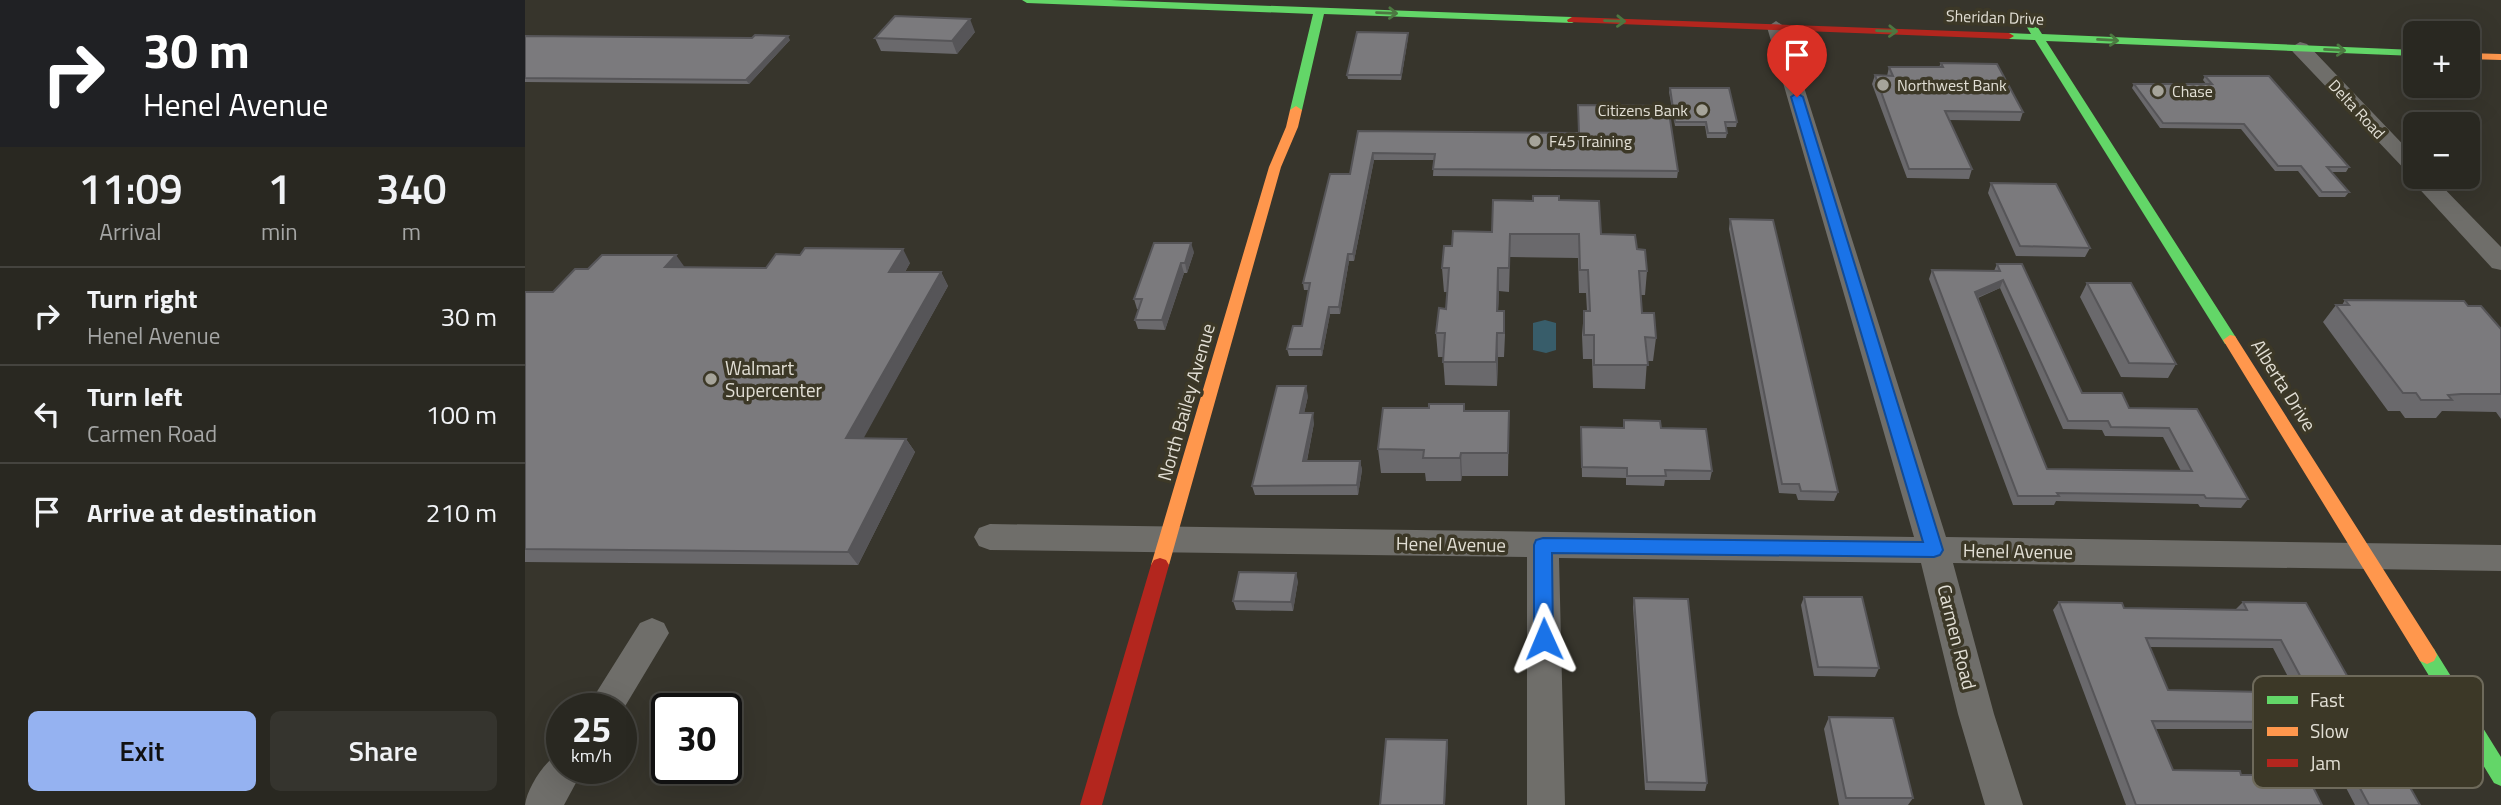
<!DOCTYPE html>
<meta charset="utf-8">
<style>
body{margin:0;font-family:"Titillium Web",sans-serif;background:#35342e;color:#f1f3f6;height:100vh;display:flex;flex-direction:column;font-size:26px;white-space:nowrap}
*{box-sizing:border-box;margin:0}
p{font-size:23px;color:#a5a6a5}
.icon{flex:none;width:38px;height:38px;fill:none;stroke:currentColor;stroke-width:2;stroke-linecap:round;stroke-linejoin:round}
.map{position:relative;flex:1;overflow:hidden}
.drawer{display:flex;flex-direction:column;background:#292821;width:525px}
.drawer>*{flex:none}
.banner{background:#202124;color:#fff;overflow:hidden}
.tools{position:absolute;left:1878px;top:21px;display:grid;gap:14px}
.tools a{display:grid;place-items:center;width:77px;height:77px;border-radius:10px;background:#292821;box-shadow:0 7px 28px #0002,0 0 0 2px #45443f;font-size:35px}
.speed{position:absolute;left:21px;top:693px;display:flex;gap:14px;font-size:35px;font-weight:700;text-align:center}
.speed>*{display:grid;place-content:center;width:91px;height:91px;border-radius:50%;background:#292821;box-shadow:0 7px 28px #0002,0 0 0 2px #45443f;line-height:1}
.speed small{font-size:18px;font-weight:400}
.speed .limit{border:4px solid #111;border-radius:10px;background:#fff;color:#111}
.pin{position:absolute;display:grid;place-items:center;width:60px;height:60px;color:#fff;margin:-72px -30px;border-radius:50% 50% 50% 0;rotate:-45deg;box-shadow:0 0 7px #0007}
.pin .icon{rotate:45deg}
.me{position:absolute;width:77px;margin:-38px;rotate:359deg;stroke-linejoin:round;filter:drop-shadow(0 0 5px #0008)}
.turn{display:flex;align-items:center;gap:24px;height:147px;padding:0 28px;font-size:32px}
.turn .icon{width:91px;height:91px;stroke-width:2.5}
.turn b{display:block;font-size:49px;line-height:60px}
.eta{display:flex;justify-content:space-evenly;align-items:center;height:119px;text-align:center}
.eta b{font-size:42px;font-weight:600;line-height:49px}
.button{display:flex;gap:14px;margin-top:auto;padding:14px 28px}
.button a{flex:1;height:80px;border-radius:10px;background:#95b2f1;color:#111;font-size:28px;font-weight:600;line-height:80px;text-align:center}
.button a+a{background:#35342e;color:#f1f3f6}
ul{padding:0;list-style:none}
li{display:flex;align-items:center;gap:21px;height:98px;padding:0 28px;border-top:2px solid #45443f}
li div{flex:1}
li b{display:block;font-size:26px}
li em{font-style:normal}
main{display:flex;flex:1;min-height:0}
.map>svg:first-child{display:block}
</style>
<main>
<section class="drawer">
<div class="banner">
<div class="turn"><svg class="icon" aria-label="right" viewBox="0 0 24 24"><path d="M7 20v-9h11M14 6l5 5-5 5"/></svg><div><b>30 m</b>Henel Avenue</div></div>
</div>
<div class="eta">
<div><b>11:09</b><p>Arrival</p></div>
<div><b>1</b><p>min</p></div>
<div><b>340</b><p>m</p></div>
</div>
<ul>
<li><svg class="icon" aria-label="right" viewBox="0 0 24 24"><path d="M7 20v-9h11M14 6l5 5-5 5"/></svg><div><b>Turn right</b><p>Henel Avenue</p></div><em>30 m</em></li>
<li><svg class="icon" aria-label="left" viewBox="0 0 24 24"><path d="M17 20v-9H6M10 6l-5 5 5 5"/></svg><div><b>Turn left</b><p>Carmen Road</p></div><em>100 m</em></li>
<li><svg class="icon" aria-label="arrive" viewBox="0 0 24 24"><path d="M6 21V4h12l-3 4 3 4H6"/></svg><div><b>Arrive at destination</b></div><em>210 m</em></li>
</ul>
<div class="button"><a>Exit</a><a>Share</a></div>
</section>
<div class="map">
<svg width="1976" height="805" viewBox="0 0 1976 805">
<rect width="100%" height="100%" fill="#37352c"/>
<!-- water -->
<path fill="#385d6a" d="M1020 320 1031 323V350L1021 353 1008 350V323Z"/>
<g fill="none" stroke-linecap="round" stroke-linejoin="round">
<!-- street -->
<path fill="#6f6e6a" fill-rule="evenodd" d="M1251 21 1260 27 1421 537 1976 545V571L1428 563 1469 714 1498 805H1460L1433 714 1396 563 1034 558 1040 805H1002V557L465 550 454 546 449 537 454 528 465 524 1389 537 1242 27Z
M1775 42 1782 44 1890 157V177H1908L1976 247V270L1967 268 1888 182 1886 176 1768 52 1765 48Z
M127 618 139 623 144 633 96 713V709H61L115 623Z
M37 752V768H59L39 805H0C2 788 21 758 37 752Z"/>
<!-- fast -->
<path fill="#63d668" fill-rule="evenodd" d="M497 0H586L1047 17 1052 20 1047 23 799 14 777 110 771 114 765 110 788 14 502 3Z
M1502 16 1506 17 1517 34 1890 50V56L1521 41 1710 336 1712 340 1710 344H1700L1510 40 1484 39 1479 36 1484 33 1506 34 1497 19Z
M1902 646 1909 649 1976 757V786L1969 783 1895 661 1892 655 1895 649Z"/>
<!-- slow -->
<path fill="#ff974d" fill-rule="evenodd" d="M1942 53 1976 54V60L1942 59Z
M771 106 777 110 773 127 756 167 644 565 641 570 635 572 629 570 626 565 744 167 761 127 765 110Z
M1705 335 1710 336 1909 649 1912 655 1909 661 1902 664 1895 661 1698 340Z"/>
<!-- jam -->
<path fill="#b3261e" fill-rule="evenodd" d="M1047 17 1484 33 1489 36 1484 39 1043 22 1042 20Z
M635 558 641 560 644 565 577 805H555L626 565 629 560Z"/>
</g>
<!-- wall -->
<path fill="#6a696c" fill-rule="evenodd" d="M450 32 432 54 356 51 350 38Z
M883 33V37L876 80 823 79 822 75Z
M0 36 265 40 224 84 0 82Z
M1416 63 1498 112 1495 121 1424 120 1447 169 1444 179 1382 178 1347 84 1350 75 1362 76 1364 67H1414Z
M1680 76 1824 167 1821 172H1806L1824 192 1820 197H1794L1773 171H1750L1716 129 1635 128 1607 88 1609 84H1681L1678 80Z
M1145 88 1212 122 1211 127H1201L1202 133 1201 138H1182L1180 126H1150L1144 92Z
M1053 105 1153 171 1152 178 908 176 909 160H849L829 261H824L815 314H805L797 356H764L762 349 777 326 784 290H779L778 283 825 174 833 131 1053 133Z
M1466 183 1565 248 1560 257 1491 256 1463 193Z
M1034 200 1076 234 1112 249 1122 271 1120 295H1116L1117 313 1131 338 1128 361H1122L1120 389 1068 388 1067 359H1058L1057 335 1059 311H1062L1061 293H1054L1053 258 985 257 984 292 974 291 973 311H979L980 335 979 357H973L972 386 920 385 918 357H913L911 333 921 309 922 292H919L917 268 927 246 967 232Z
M1205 219 1313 492 1309 501 1273 500 1271 494 1254 493 1204 229Z
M669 252 662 273H659L640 330 613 329 610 320 614 309H612L609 299Z
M275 255 385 263 380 272H416L423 286 338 438 381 439 390 452 333 565 0 562V292H28L160 267 241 268Z
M1472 264 1557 393 1604 408 1672 409 1723 499 1716 508 1675 507 1673 504 1531 501 1529 505H1488L1404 279 1407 270 1469 271ZM1475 288 1538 429 1577 430 1580 436 1638 437 1656 471 1522 469 1453 298Z
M1562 283 1651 364 1643 378 1596 377 1555 297Z
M1820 300 1943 306 1976 329V419L1971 412 1919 411H1917L1911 418H1880L1875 411H1863L1798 322 1811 305H1817Z
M783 396 779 413 789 423 782 461H835L837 470 833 495H730L727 486Z
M940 411H984L983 476H937L936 481H901L900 473H856L853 449Z
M1099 420 1136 428 1187 471 1185 480H1140L1139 486 1101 485V478L1057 477 1056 427 1098 428Z
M773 581 768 611 711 610 708 601Z
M1279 597 1354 668 1350 677 1289 676 1276 605Z
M1109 598 1182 783 1180 791 1120 790 1108 607Z
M1534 602 1599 608 1710 610 1718 602 1781 603 1895 805H1830L1748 648 1624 647 1643 690 1754 722 1745 729H1631L1648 770 1716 775 1797 805H1601L1528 610Z
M1304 717 1388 798 1383 805H1314L1299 729Z"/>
<!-- shaded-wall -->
<path fill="#565558" d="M445 19 450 32 432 54 427 41Z
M883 33V37L876 80V75Z
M263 36 265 40 224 84 221 80Z
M848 153 849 160 829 261 828 254Z
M666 243 669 252 662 273 660 263Z
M378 249 385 263 372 286 364 272Z
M823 254 824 261 815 314 814 307Z
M151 255 161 269 140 267Z
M656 263 659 273 640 330 637 320Z
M973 268 974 291 972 335V311Z
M416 272 423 286 331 452 321 438Z
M1478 280 1475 288 1446 300 1450 292Z
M804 307 805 314 797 356 796 349Z
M972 333 973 357 972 386 971 362Z
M781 386 783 396 777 423 775 413Z
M788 413 789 423 780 470 778 461Z
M381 439 390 452 333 565 323 552Z
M936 453 937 476 936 481 935 458Z
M835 461 837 470 833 495 832 485Z
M771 573 773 581 768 611 766 602Z
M922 740 923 748 920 805H919Z"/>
<!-- building -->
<path fill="#7b7a7d" stroke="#565558" stroke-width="2" fill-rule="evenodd" d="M370 16 445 19 427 41 350 38Z
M832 32 883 33 876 75H822Z
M230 35 263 36 221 80 0 78V36L227 38Z
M1416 63 1472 64 1498 112 1420 111 1447 169H1384L1350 75 1368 76 1364 67H1418Z
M1680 76H1744L1824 167H1802L1824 192H1797L1776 166H1753L1719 124 1638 123 1609 84H1687Z
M1145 88H1204L1212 122H1200L1202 133H1183L1181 122H1150Z
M1053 105 1143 106 1153 171 908 169 910 154 848 153 828 254H823L814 307H804L796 349H762L768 326H777L785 283H778L805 174H825L833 131 1054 133Z
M1466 183 1531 184 1565 248 1495 246Z
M1008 196H1034V200L1074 201 1076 234 1110 235 1112 249 1120 250 1122 271H1114L1117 313H1129L1131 338 1120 337 1123 365H1069V335H1059V311H1065L1063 270H1055L1054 234H985L984 268H973L972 311H979V333H972L971 362H918L920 333H911L914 308 921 309 924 268H917L919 246H927L928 231 967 232 968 200 1008 201Z
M1205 219 1248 220 1313 492 1276 491 1274 484H1257Z
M629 243H666L660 263H656L637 320H610L617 299H609Z
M280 248 378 249 364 272H416L321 438 381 439 323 552 0 549V292H28L50 269H63L77 255H151L140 267 241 268 251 254 275 255Z
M1472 264H1497L1557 393H1597L1604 408 1672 409 1723 499 1681 498 1679 495 1532 493 1534 496H1493L1407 270 1475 271ZM1478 280 1543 421H1583L1586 427 1644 428 1667 471 1522 469 1450 292Z
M1562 283H1606L1651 364 1604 363Z
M1820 300 1939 301 1943 306H1956L1976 329V394H1936L1923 395 1927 400H1896L1891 393H1878L1811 305H1824Z
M752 386H781L775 413H788L778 461H835L832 485 727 486Z
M904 404H939V411H984L983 453H936L935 458H898L899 450 853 449 858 408H904Z
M1099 420 1135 421 1136 428 1181 429 1187 471 1140 470 1141 476H1102V468L1057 467 1056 427 1099 428Z
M714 572 771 573 766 602 708 601Z
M1279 597H1337L1354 668 1293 667Z
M1109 598 1163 599 1182 783 1122 782Z
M1534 602 1597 603 1599 608 1722 610 1718 602 1781 603 1895 805H1844L1756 640 1621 638 1643 690 1739 692 1754 722 1627 721 1648 770 1715 771 1716 775H1782L1797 805H1611Z
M1304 717 1368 718 1388 798H1321Z
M861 739 922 740 919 805H855Z"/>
<!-- one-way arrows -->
<defs><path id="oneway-shaft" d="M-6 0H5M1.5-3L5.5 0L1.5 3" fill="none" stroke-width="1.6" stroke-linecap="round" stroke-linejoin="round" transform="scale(1.75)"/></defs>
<g stroke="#4c7741">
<use href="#oneway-shaft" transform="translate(862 13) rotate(2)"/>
<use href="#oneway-shaft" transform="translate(1090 21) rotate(2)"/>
<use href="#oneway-shaft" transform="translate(1362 31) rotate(2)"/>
<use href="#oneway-shaft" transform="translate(1583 40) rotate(3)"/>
<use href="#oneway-shaft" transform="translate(1810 50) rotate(3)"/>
</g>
<!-- route -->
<path fill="#1a73e8" stroke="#114b97" stroke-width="2" d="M1272 93 1278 97 1418 550 1415 555 1409 557 1027 553 1028 639 1026 645 1019 647 1012 645 1009 639V545L1011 540 1018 538 1398 542 1266 97Z"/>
<!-- markers -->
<g fill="#a6a49a" stroke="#3c3827" stroke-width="2.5">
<circle cx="1358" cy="85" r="7"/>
<circle cx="1633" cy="91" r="7"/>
<circle cx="1177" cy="110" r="7"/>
<circle cx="1010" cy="141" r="7"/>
<circle cx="186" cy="379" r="7"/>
</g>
<g text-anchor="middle" stroke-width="7" stroke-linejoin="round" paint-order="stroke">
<!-- far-street labels -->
<g font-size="16" fill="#e2dfd5" stroke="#3c3827">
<text transform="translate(1470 17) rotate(2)" y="6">Sheridan Drive</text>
<text transform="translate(1832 109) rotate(47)" y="6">Delta Road</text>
</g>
<!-- far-poi labels -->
<g font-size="16" fill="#e2dfd5" stroke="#3c3827" text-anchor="start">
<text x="1372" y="91">Northwest Bank</text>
<text x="1647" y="97">Chase</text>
<text x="1163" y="116" text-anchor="end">Citizens Bank</text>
<text x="1024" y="147">F45 Training</text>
</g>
<!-- poi labels -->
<g font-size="19" fill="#e2dfd5" stroke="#3c3827" text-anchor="start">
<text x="200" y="375">Walmart<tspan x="200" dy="22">Supercenter</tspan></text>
</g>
<!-- street labels -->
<g font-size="19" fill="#e2dfd5" stroke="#3c3827">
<text transform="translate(1759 385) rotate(58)" y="7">Alberta Drive</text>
<text transform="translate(661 402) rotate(-74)" y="7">North Bailey Avenue</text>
<text transform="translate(926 544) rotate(1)" y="7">Henel Avenue</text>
<text transform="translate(1493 551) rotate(1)" y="7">Henel Avenue</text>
<text transform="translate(1432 637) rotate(76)" y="7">Carmen Road</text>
</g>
</g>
<!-- legend -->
<rect x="1728" y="676" width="230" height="112" rx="10" fill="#3c3827" stroke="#6e6a5b" stroke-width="2"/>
<rect x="1742" y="696" width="31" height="8" fill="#63d668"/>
<rect x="1742" y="727" width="31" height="9" fill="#ff974d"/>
<rect x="1742" y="759" width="31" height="8" fill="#b3261e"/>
<g font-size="19" fill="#e2dfd5">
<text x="1785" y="707">Fast</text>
<text x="1785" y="738">Slow</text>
<text x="1785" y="770">Jam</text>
</g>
</svg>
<div class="tools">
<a>+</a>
<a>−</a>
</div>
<div class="speed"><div>25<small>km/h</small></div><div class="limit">30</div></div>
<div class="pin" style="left:1272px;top:97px;background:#d93025"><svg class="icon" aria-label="arrive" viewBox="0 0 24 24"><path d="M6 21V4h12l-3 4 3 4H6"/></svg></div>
<svg class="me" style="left:1019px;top:639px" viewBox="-20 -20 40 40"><path d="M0-17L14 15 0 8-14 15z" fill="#1a73e8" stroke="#fff" stroke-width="4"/></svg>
</div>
</main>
